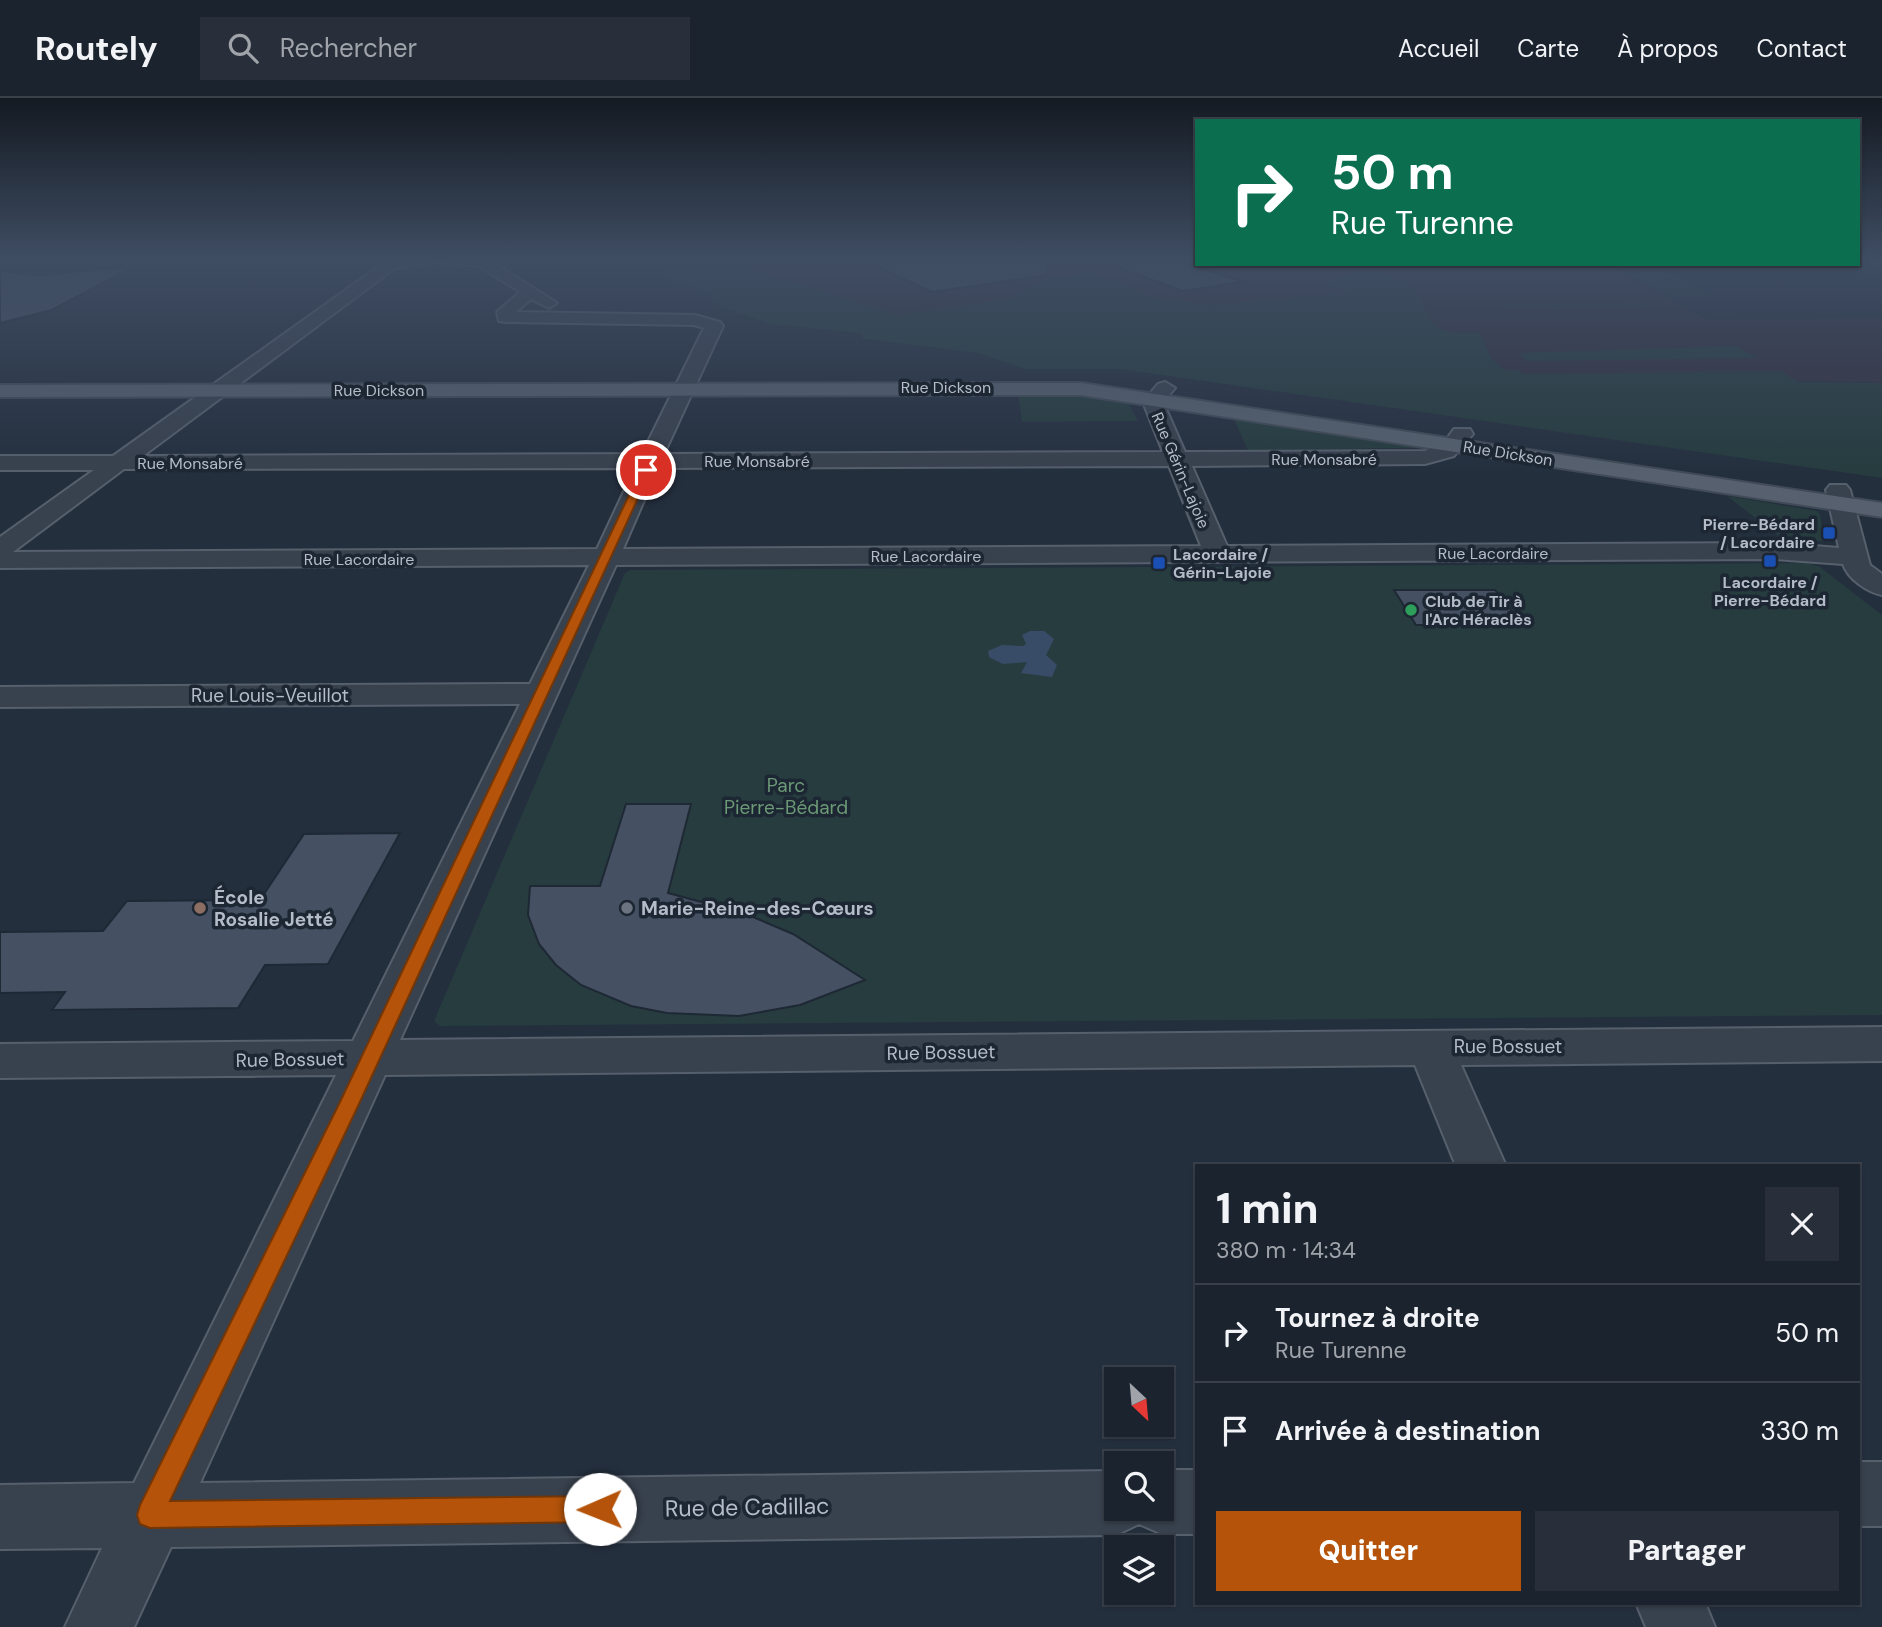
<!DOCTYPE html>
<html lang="fr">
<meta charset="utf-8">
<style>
body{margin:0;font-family:"DM Sans",sans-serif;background:#282f3a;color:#f1f3f6;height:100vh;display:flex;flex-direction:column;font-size:26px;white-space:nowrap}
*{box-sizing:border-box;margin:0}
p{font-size:23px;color:#a0a4aa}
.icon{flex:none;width:38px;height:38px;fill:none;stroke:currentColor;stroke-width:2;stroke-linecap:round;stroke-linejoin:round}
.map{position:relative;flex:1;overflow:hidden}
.drawer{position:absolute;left:1195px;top:1066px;width:665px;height:441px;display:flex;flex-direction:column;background:#1b232e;border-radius:0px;box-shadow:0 2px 5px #0004,0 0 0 2px #39404a}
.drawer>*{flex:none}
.hud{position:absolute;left:1195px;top:21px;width:665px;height:147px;border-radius:0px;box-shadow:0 2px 5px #0004,0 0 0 2px #39404a;background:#0b6e4f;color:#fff;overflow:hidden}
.needle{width:46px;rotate:154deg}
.buttons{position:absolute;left:1104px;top:1269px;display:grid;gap:14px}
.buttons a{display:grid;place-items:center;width:70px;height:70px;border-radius:0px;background:#1b232e;box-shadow:0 2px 5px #0004,0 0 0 2px #39404a;font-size:35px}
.pin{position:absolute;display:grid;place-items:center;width:60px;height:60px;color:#fff;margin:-30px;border:4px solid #fff;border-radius:50%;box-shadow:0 2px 7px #0007}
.me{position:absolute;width:77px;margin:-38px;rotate:269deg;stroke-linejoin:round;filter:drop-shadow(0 0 5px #0008)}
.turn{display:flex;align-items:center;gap:24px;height:147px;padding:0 21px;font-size:32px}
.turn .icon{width:91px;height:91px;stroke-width:2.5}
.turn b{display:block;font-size:49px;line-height:60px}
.round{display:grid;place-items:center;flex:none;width:74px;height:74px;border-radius:0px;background:#282f3a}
.head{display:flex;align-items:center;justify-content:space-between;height:119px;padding:0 21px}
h1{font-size:42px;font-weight:800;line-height:52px}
.cta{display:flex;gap:14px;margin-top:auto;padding:14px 21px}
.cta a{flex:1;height:80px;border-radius:0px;background:#b45309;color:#fff;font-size:28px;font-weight:800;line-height:80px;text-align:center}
.cta a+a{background:#282f3a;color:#f1f3f6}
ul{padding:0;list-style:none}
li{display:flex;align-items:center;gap:21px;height:98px;padding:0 21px;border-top:2px solid #39404a}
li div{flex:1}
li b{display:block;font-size:26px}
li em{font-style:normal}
header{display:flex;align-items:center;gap:42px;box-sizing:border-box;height:98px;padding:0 35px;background:#1b232e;border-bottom:2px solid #39404a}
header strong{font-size:33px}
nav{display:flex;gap:38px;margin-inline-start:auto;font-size:24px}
.search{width:490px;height:63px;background:#282f3a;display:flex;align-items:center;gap:18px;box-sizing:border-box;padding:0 24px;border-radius:0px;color:#a0a4aa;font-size:26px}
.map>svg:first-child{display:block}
</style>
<header>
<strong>Routely</strong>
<div class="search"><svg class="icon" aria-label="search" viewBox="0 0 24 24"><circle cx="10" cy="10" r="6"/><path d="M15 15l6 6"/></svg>Rechercher</div>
<nav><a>Accueil</a><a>Carte</a><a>À propos</a><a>Contact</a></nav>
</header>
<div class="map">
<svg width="1882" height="1529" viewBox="0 0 1882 1529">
<rect width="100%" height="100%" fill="#242f3e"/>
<!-- medical -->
<path fill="#32303f" d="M720 161H1197V166H1858L1859 161H1868L1882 167 1610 168 1708 222 1882 220V285L1523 276 1518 272H1504L1491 260 1480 235 1445 234 1430 224 1422 204 1396 179 1321 183 1352 194 1212 207 1155 200 1104 178 1047 179 1010 201 898 217Z"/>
<!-- green -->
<path fill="#263c3f" d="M622 161H720L898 217 1010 201 1047 179 1085 176 1104 178 1155 200 1212 207 1350 195 1319 182C1357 176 1397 163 1421 203 1429 215 1428 225 1443 232 1453 237 1468 233 1480 235L1491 260 1504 272H1518L1523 276 1781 273 1798 284 1882 285V380L1121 271H1026L977 255 864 241 860 235 770 226 711 205V196L665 181 660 177 666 170 651 162Z
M1626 175H1669L1716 199H1671Z
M1644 205 1651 208 1507 210 1501 207Z
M1736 248 1758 260 1526 263 1519 255Z
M1018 295 1085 297 1127 303 1138 323 1022 324Z
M1233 319 1409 348 1416 350 1248 352Z
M1727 398 1817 413 1820 416 1824 443H1785Z
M1808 465 1820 469 1882 517V917L440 928 434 923 625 475 630 472Z"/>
<!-- water -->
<path fill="#394c67" d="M1030 533H1044L1054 541 1046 557 1057 567 1052 579 1021 575 1027 564 1003 566 989 559 988 553 1002 547 1023 548 1026 546 1022 537Z"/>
<!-- building -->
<path fill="#455162" stroke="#1f2835" stroke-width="2" d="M860 161H1047L1048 177 932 194Z
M1103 161H1175L1243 184 1183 193 1103 164Z
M133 169 52 212 0 225V173L37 177Z
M1394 492H1495L1519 522 1448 523 1451 527H1416Z
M626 706H691L668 795 746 816 793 836 865 882 800 907 739 918 667 915 631 908 581 887 556 867 539 846 528 817 530 788H600Z
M400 735 328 866 265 867 238 910 52 912 65 894 0 895V834L103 833 127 803 260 802 304 736Z"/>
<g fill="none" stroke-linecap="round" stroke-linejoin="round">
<defs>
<path id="minor" d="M397 161 489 162 557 205 549 210 531 201 516 214 695 217 720 224 723 228 664 356 1163 354 1143 304 1158 286 1165 284 1175 290 1163 304 1185 354 1425 353 1444 345 1454 331H1470L1473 336 1454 358 1425 366 1192 368 1227 448 1775 445 1839 450 1826 392 1830 387H1846L1850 392 1870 467 1882 476V497C1867 494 1848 481 1843 466L1775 461 616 467 400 942 1882 929V963L1461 967 1506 1068H1456L1415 967 385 977 200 1385 1116 1373V1410H1162V1372H1197V1436H1162L1139 1426 1116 1437 171 1449 134 1529H65L102 1450 0 1451V1387L134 1385 336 977 0 980V946L353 943 520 606 0 609V589L530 586 589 467 0 470V439L94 372H0V358H113L385 164ZM437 164 479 168 520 194 497 214 499 223 505 224 694 227 704 230 642 356 143 358 395 170ZM1169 368 1201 448 623 451 658 370ZM635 370 597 451 13 454 124 371Z
M1858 1364H1882V1428H1858Z
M1636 1505H1705L1715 1529H1646Z"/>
<path id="major" d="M1871 161H1882V166L1873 164Z
M1081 285 1882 405V419L1081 297 0 299V287Z"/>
</defs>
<!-- minor casing -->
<use href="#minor" stroke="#565f6c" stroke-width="4"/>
<!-- major casing -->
<use href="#major" stroke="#414a57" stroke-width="4"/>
<!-- minor -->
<use href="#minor" fill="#38414e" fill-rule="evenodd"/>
<!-- major -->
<use href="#major" fill="#56606e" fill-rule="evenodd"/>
</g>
<!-- sky -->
<linearGradient id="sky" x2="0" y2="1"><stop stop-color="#141a22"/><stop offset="0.43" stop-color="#3f4d63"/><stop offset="1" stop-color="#3f4d63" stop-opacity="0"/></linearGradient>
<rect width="1882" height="375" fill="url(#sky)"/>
<!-- route -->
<path fill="#b45309" stroke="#753606" stroke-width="2" d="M646 369 651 372 359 1006 170 1403 600 1398 609 1402 613 1411 609 1421 600 1424 150 1430 140 1426 137 1417 140 1407 339 1006 641 372Z"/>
<!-- markers -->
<g fill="#1a4fb4" stroke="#1d2633" stroke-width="2.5">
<rect x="1822" y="428" width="14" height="14" rx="3.5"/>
<rect x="1763" y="456" width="14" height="14" rx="3.5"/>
<rect x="1152" y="458" width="14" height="14" rx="3.5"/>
</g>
<circle fill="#2e9e5b" stroke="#1d2633" stroke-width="2.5" cx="1411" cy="512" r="7"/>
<circle fill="#8d6e63" stroke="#1d2633" stroke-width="2.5" cx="200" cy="810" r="7"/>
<circle fill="#6b7280" stroke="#1d2633" stroke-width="2.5" cx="627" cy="810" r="7"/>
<g text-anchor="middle" stroke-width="7" stroke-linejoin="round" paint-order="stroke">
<!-- far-street labels -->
<g font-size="16" fill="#b4bcc9" stroke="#1d2633">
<text x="946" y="295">Rue Dickson</text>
<text x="379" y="298">Rue Dickson</text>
<text transform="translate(1508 355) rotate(9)" y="6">Rue Dickson</text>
<text x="1324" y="367">Rue Monsabré</text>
<text x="757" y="369">Rue Monsabré</text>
<text x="190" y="371">Rue Monsabré</text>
<text transform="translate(1181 372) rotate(67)" y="6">Rue Gérin-Lajoie</text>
<text x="1493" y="461">Rue Lacordaire</text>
<text x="926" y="464">Rue Lacordaire</text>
<text x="359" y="467">Rue Lacordaire</text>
</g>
<!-- far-poi labels -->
<g font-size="16" font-weight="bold" fill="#b4bcc9" stroke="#1d2633" text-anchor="start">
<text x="1815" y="432" text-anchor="end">Pierre-Bédard<tspan x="1815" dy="18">/ Lacordaire</tspan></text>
<text x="1173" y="462">Lacordaire /<tspan x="1173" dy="18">Gérin-Lajoie</tspan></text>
<text x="1770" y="490" text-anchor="middle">Lacordaire /<tspan x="1770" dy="18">Pierre-Bédard</tspan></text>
<text x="1425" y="509">Club de Tir à<tspan x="1425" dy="18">l'Arc Héraclès</tspan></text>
</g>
<!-- street labels -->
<g font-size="19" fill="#b4bcc9" stroke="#1d2633">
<text x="270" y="604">Rue Louis-Veuillot</text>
<text x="1508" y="955">Rue Bossuet</text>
<text transform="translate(941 954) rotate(-1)" y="7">Rue Bossuet</text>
<text transform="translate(290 961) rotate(-1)" y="7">Rue Bossuet</text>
</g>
<!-- park labels -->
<g font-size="19" fill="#6b9a76" stroke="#1d2633">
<text x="786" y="694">Parc<tspan x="786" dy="22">Pierre-Bédard</tspan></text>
</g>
<!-- poi labels -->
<g font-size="19" font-weight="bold" fill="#b4bcc9" stroke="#1d2633" text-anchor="start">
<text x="214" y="806">École<tspan x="214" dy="22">Rosalie Jetté</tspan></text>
<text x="641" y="817">Marie-Reine-des-Cœurs</text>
</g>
<!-- near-street labels -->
<g font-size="23" fill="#b4bcc9" stroke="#1d2633">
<text transform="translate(747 1409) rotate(-1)" y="8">Rue de Cadillac</text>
</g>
</g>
</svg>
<div class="buttons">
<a><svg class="needle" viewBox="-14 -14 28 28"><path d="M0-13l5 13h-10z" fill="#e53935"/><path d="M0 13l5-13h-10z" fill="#a0a4aa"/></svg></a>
<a><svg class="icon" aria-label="search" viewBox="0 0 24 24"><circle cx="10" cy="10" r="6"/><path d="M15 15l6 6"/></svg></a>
<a><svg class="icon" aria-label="layers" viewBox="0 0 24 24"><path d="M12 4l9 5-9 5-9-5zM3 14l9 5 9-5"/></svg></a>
</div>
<div class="pin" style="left:646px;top:372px;background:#d93025"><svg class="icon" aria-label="arrive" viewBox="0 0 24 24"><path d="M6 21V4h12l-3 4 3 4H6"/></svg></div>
<svg class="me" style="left:600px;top:1411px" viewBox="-20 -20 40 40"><circle r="19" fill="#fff"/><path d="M0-13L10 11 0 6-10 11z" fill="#b45309"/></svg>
<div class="hud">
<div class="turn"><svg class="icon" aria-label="right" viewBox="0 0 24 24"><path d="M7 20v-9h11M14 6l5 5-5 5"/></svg><div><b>50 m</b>Rue Turenne</div></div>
</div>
<section class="drawer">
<div class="head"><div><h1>1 min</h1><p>380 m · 14:34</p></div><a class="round"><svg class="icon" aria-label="close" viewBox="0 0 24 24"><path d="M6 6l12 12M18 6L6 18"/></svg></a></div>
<ul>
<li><svg class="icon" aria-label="right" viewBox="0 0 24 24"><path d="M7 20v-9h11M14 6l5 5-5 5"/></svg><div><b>Tournez à droite</b><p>Rue Turenne</p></div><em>50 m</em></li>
<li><svg class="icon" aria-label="arrive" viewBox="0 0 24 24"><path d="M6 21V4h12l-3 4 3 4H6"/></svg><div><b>Arrivée à destination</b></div><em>330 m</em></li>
</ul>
<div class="cta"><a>Quitter</a><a>Partager</a></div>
</section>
</div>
